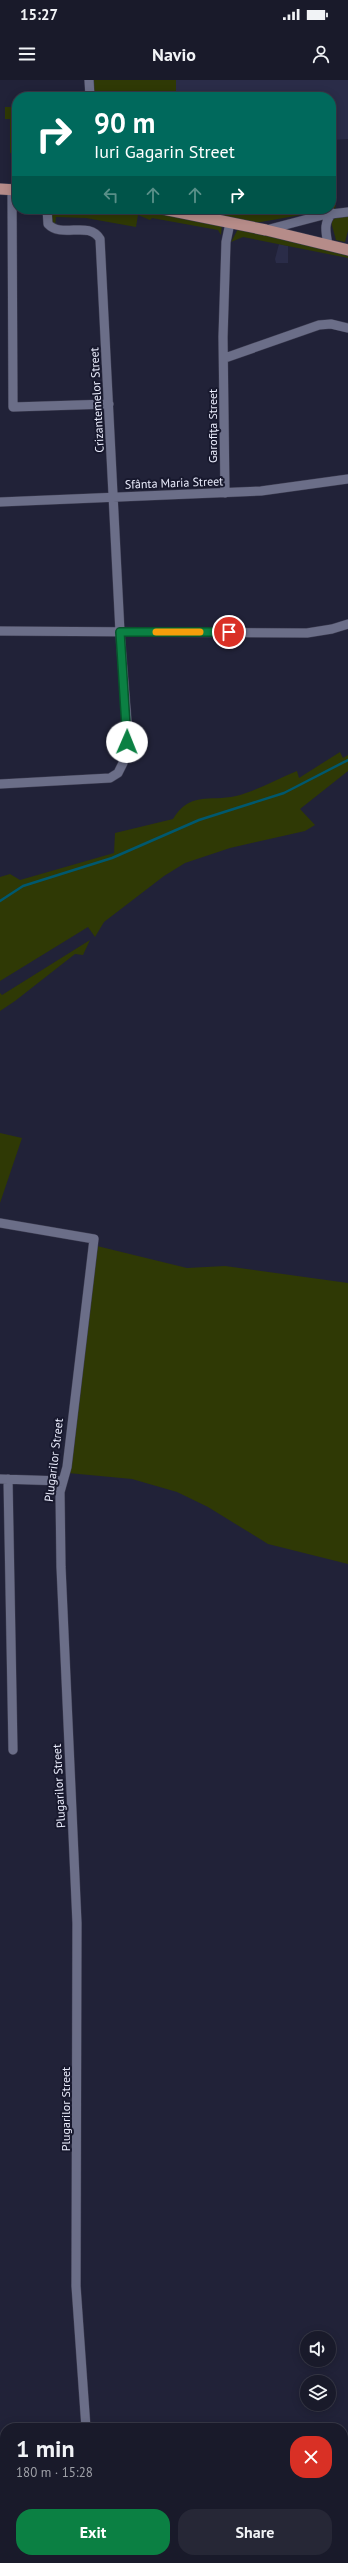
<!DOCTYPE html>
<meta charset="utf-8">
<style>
body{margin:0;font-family:"PT Sans",sans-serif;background:#262736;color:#f1f3f6;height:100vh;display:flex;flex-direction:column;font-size:15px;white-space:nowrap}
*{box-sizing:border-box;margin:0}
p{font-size:13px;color:#9fa1a8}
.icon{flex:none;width:22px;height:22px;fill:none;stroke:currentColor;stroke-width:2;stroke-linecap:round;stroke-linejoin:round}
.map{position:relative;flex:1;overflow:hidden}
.side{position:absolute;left:0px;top:2343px;width:348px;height:140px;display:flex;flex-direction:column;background:#191a2a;border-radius:16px 16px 0 0;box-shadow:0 2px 10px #0003,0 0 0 1px #373847}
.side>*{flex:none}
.guide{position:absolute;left:12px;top:12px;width:324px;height:122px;border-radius:16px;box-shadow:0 2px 10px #0003,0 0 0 1px #373847;background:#00695c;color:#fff;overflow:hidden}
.fabs{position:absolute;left:300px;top:2251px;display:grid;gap:8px}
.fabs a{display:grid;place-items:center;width:36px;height:36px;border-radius:50%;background:#191a2a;box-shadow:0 2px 10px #0003,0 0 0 1px #373847;font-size:20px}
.pin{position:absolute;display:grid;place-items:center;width:34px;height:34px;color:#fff;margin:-17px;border:2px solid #fff;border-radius:50%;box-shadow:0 1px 4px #0007}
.me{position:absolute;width:44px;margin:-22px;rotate:1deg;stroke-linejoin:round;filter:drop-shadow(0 0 3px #0008)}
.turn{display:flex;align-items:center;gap:14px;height:84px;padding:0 16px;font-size:18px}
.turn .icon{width:52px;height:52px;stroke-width:2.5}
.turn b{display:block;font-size:28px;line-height:34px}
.lanes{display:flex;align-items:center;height:38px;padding:0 16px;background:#0003;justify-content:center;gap:20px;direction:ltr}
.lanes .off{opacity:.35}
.round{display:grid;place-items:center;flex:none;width:42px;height:42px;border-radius:16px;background:#262736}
.head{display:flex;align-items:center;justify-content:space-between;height:68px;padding:0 16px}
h1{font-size:24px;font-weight:600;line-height:30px}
.action{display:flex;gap:8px;margin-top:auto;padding:8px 16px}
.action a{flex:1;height:46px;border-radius:16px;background:#0b8043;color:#fff;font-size:16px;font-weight:600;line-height:46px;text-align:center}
.action a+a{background:#262736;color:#f1f3f6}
.status{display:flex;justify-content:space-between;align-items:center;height:28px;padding:0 20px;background:#191a2a;direction:ltr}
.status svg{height:11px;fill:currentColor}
header{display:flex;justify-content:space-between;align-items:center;height:52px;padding:0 16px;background:#191a2a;font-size:18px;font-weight:600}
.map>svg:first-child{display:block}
</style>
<div class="status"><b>15:27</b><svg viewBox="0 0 49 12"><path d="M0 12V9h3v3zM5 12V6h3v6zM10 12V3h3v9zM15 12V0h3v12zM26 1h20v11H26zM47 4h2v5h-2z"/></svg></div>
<header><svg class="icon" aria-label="menu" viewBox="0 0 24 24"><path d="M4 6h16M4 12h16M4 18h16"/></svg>Navio<svg class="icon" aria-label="person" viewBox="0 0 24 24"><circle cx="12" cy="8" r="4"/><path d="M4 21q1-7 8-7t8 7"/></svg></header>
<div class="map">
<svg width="348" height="2483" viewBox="0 0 348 2483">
<rect width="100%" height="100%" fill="#212238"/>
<!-- built -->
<path fill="#2a2c48" d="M176 0H348V59L331 60V17H176Z
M279 164 288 166V183H276L275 179Z"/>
<!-- green -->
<path fill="#2f3905" d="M92 0H176V17H93Z
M5 27H17V73H10V39H5Z
M331 125H336L335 129 255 143 189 129H233L251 134 293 129H331Z
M49 129H100L120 132 137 129 222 145 221 155 218 150 152 138 150 140 138 135 136 147 86 138 56 137 55 146 50 142Z
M348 135V151L345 162 336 160 331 142 335 138Z
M238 149 348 174V178L243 157 231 162Z
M340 672 343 678 348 675V691L300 729 315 745 305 751 230 768 185 783 164 796 104 842 95 857 88 847 0 901V797L10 794 20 800 114 773 115 753 173 739C190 711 209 722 236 716 256 711 277 699 297 691L299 698Z
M90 860 83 875 75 874 15 921 0 931V913L2 915Z
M0 1053 22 1058 0 1123Z
M97 1166 187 1188 225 1186 348 1203V1484L268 1464 208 1427 177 1412 132 1399 68 1393Z"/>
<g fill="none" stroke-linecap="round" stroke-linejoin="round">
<!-- stream -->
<path stroke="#00586e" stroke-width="2.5" d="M0 821 23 806 112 778 199 740 284 713 348 680"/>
<defs>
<path id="minor" d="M89 0 90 17
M12 110 13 327 109 324
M266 150 323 135 348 132
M328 165C326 152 323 144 332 133
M225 278 319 245 331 244 348 248
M225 413 223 257 226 162 230 143
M0 422 261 411 348 399
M0 551 307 553 332 549 348 544
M0 704 110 698 118 693 123 683 128 654 120 552 100 159C89 140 62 159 48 144L47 129
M0 1143 94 1159 67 1387 60 1412 61 1487 77 1843 76 2206 86 2348
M0 1399 63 1401
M8 1399 13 1670"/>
<path id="major" d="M0 109 17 110
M163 129 266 150 348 170"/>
</defs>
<!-- minor casing -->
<use href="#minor" stroke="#3c3c50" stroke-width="10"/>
<!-- major casing -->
<use href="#major" stroke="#3c3c50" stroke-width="12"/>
<!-- minor -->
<use href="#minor" stroke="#6b6e88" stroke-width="9"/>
<!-- major -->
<use href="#major" stroke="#b68c89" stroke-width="11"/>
</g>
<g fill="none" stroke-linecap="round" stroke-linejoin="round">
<defs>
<path id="route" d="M127 662 120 552H229"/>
</defs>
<!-- route casing -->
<use href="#route" stroke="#07532c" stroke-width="10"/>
<!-- route -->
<use href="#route" stroke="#0b8043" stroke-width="7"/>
<!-- slow -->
<path stroke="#f59e0b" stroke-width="7" d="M156 552H200"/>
</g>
<g text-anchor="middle" stroke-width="4" stroke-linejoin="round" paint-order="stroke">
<!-- street labels -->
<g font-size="12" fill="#eaecfc" stroke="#18192e">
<text transform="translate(97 320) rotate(-93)" y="4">Crizantemelor Street</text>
<text transform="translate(213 346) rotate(-90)" y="4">Garofița Street</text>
<text transform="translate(174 403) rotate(-2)" y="4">Sfânta Maria Street</text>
<text transform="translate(54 1380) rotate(-83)" y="4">Plugarilor Street</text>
<text transform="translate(59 1706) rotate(-93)" y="4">Plugarilor Street</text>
<text transform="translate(66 2029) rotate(-90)" y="4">Plugarilor Street</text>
</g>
</g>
</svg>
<div class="fabs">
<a><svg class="icon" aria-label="sound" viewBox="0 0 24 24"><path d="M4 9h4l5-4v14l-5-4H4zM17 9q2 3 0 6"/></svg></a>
<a><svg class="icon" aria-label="layers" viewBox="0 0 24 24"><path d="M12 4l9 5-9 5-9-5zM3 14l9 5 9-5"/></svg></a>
</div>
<div class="pin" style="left:229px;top:552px;background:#d93025"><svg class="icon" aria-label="arrive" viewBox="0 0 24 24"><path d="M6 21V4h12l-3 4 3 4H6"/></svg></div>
<svg class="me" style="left:127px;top:662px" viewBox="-20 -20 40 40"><circle r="19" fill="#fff"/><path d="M0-13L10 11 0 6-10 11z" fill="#0b8043"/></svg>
<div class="guide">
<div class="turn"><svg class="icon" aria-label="right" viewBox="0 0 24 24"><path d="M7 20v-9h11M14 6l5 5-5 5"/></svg><div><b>90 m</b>Iuri Gagarin Street</div></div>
<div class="lanes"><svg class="icon off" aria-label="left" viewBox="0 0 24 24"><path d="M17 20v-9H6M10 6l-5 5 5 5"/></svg><svg class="icon off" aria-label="ahead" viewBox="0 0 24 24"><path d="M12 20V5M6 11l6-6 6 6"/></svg><svg class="icon off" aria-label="ahead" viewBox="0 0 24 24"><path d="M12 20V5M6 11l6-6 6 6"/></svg><svg class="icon" aria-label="right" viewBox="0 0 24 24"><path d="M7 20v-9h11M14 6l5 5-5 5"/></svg></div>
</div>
<section class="side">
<div class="head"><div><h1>1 min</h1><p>180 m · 15:28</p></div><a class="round" style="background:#d93025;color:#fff"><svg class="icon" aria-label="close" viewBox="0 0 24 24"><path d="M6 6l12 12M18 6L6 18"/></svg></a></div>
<div class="action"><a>Exit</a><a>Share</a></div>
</section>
</div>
